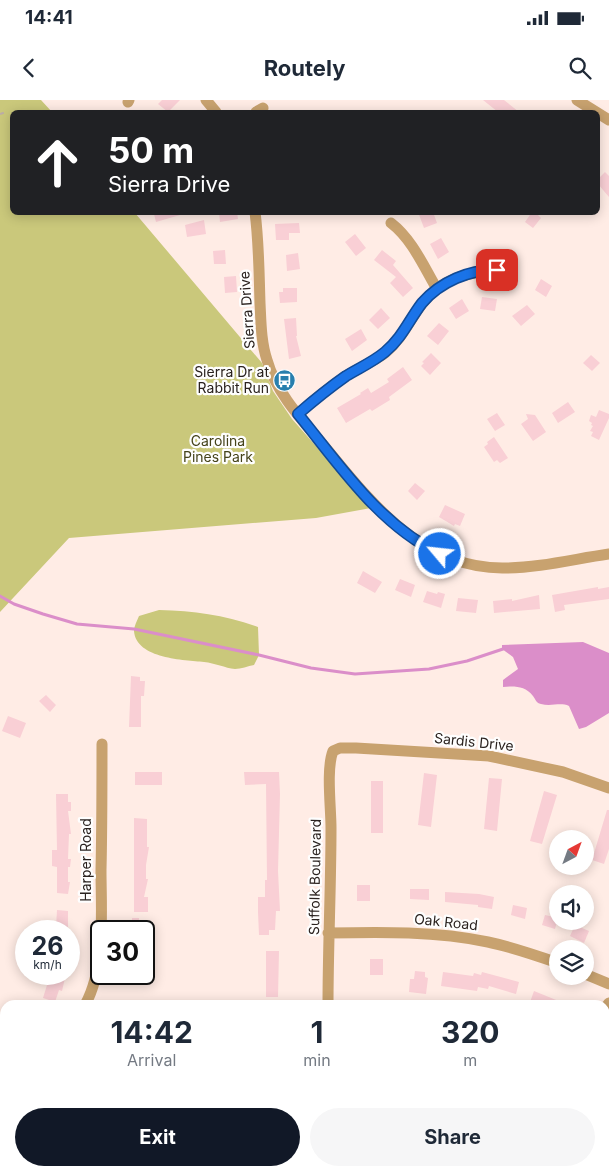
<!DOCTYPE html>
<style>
body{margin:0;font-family:Inter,sans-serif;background:#f6f6f7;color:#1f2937;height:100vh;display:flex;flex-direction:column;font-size:19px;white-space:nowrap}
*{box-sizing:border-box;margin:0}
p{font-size:16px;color:#747a83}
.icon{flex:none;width:28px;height:28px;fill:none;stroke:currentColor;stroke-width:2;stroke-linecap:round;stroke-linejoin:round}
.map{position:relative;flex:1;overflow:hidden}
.panel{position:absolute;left:0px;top:900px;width:610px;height:176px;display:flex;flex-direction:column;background:#fff;border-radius:15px 15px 0 0;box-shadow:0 2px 12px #0003}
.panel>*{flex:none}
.top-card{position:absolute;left:10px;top:10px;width:590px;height:105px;border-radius:8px;box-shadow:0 2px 12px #0003;background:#202124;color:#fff;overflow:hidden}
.needle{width:32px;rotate:41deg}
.fabs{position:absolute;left:549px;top:730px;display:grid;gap:10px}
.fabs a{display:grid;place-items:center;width:45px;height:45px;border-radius:50%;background:#fff;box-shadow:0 2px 12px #0003;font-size:25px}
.speed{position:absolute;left:15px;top:820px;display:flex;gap:10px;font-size:25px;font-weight:700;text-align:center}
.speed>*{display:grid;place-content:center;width:65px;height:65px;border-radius:50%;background:#fff;box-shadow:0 2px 12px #0003;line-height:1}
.speed small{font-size:12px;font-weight:400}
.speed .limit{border:2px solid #111;border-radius:8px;background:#fff;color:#111}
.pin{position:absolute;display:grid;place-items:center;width:42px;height:42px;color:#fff;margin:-21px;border-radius:10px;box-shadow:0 2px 8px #0006}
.me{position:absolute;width:55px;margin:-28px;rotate:298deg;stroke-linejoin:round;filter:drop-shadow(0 0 4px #0008)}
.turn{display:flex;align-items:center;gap:18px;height:105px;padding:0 15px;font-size:22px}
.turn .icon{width:65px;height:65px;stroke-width:2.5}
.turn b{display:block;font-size:35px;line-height:42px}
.eta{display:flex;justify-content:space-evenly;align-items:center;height:85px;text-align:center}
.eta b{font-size:30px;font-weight:700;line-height:35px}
.action{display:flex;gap:10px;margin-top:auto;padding:10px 15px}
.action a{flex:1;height:58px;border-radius:30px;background:#111827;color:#fff;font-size:20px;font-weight:700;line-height:58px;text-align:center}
.action a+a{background:#f6f6f7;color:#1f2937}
.status{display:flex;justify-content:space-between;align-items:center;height:35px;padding:0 25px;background:#fff;direction:ltr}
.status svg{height:14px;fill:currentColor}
header{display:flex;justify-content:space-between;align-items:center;height:65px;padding:0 15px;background:#fff;font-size:22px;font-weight:700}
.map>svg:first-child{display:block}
</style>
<div class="status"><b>14:41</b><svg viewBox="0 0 49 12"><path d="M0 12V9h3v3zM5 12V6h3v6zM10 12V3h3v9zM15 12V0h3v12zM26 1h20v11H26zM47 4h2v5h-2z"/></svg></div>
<header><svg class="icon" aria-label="back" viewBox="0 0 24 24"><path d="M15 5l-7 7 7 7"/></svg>Routely<svg class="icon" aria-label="search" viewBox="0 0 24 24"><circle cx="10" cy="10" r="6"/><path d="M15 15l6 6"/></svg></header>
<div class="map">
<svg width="609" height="1076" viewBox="0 0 609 1076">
<rect width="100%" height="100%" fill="#ffece5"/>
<!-- green -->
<path fill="#cac87b" d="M0 0H41L52 12H12V112L135 113 262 263 273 291 292 319 371 408 316 418 69 438 0 512Z
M159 510C195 511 224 515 258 527L259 555 254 565C248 566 241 569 235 569 225 568 215 563 204 562 185 560 136 559 134 531 134 526 137 521 139 516Z"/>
<!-- water -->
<path fill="#db8ec9" d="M583 542 609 553V613L586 627 579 629 569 606C560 602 551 607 541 604 536 603 536 600 533 596 525 586 515 586 503 587V580L518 569 513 557 502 549V545Z"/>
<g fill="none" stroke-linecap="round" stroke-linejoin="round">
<!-- stream -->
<path stroke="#db8ec9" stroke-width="3" d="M0 496 14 504 43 514 77 524 134 529 259 555 311 568 355 574 429 569 467 561 503 549"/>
</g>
<!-- building -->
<path fill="#f9cfd5" d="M162 0H180L168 12 158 4Z
M483 0H504L519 12H498Z
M605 72 609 76V97L598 84V79Z
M159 112H180V115L156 122 154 114Z
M219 112H237L238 119 220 122Z
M418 112H433L437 123 424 128Z
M532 112H535L541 118 533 128 525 122Z
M204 120 206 134 187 137 185 125Z
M299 123 300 133H289V140H276L275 124Z
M355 134 366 148 356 156 345 142Z
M441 138 449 152 438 159 430 144Z
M225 150 226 164H214L213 151Z
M382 150 396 161 393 165 413 188 403 197 390 183 396 177 374 160Z
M298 153 300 169 287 171 286 155Z
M236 176 237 192 225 193 224 177Z
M541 179 552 186 546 197 535 190Z
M283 188H297V202L280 203 279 192H283Z
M482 197 497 199 495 211 480 209Z
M462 199 469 211 456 219 449 208Z
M527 205 535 214 521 226 512 216Z
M381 208 390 218 378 229 369 220Z
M296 218 297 236H296L301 256 289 259 284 219Z
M439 223 449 231 438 245 427 236Z
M361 229 367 240 352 251 345 239Z
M431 253 441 263 430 275 421 266 424 263 422 262Z
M591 255 600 263 592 271 583 263Z
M403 267 412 280 389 297 390 300 372 311 370 309 346 323 337 308 361 294 360 293 368 288 371 293 389 282 387 279Z
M568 302 575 312 558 323 552 313Z
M599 310 609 314V318L599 340 591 336 593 332 590 331 593 326 591 325 592 323 589 321 591 315 596 317Z
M497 313 505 325 495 331 487 319Z
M526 314 535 315 546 332 533 341 521 324 528 319Z
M494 337 508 358 500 363 497 360 494 362 484 347 488 344 487 342Z
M415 383 425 391 417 400 408 391Z
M445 405 465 414 460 426 455 424 454 426 439 417Z
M363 471 382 482 375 493 357 483Z
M400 479 415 485 411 497 395 490Z
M598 487V489L609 487V499L564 505 565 510 555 512 552 495Z
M427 491 437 494 438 492 445 494 441 508 423 502Z
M539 495 540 509 494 513 493 501 512 499V501Z
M458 498 478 500 476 513 456 511Z
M131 576 140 577V581H145L144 596H141V627H129Z
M46 595 56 605 50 612 39 601Z
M8 616 26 623 20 638 2 631Z
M135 672H162V685H135Z
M244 672H279L280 694 278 771 280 811H276L275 830H269V835H259L258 812V797H265V780H267L266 684 245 685Z
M424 673 437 675 431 727 418 725Z
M489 678 502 679 497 731 484 729Z
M371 681H383V733H371Z
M544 691 557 695 542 744 530 741Z
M56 694H68V702H71V711H68L71 734H69L68 759H71L70 767H68V782H70L68 794 57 793V767L52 766V750H57Z
M607 710H609V749L604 764 592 760Z
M134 718 147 719V747H149L146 765V779H148L144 797H148V812H134Z
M357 785H370V801H357Z
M410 789H429V800L410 799Z
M445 792 479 794 494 797 492 809 478 807V805L445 802Z
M513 805 527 808 525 819 511 815Z
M57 810 68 811V827H56Z
M545 815 558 818 555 829 542 825Z
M132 818H139L140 831H127V823H132Z
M575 825 589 831 584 843 570 836Z
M266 851H279L278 897H266Z
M370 859H383V875H370Z
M415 871 425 872V877L428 878 426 894 409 892 410 879H414Z
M443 872 473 876 474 873 481 875 482 872 519 882 516 894 489 886 488 889 478 887 477 891 441 886Z
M51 874 65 878 62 891 59 890 55 902 43 898 47 885 46 884Z
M534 891 566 904 565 905H529Z"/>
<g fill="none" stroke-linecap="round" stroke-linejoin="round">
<!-- path -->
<path stroke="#bcaca7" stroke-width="2" stroke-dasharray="4 4" stroke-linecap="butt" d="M0 14 6 12"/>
<!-- minor -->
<path stroke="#c8a26f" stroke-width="11" d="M206 0 216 12
M577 0 609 20
M128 2 129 0
M256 12 263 8
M255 112C259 143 259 173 260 203 261 222 261 242 267 260 277 296 307 325 330 353 375 408 426 469 504 468 539 468 574 459 609 454
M391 123C412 139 424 167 437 189
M298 314C314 300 330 286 349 274 361 267 374 261 385 253 402 239 409 221 422 204 442 177 475 169 507 171
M328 833C382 832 436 831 488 842 512 847 535 855 558 863
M585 874 609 884
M85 905C106 867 101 812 101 770 102 728 102 686 102 644
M328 905C328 846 331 787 331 728 331 707 326 669 333 651L340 648H356L489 656 563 672 609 688
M605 908 609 903
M0 1012 5 1014
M108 1071 115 1076
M328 1076V1071
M484 1076 488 1071"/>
</g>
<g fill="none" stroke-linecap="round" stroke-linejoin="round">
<defs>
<path id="route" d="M440 454C379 425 339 364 298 314 313 301 329 288 346 276 359 268 373 262 385 252 402 238 409 220 422 203 440 182 470 169 497 170"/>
</defs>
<!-- route casing -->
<use href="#route" stroke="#114b97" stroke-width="12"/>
<!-- route -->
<use href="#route" stroke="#1a73e8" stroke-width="9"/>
</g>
<!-- icons -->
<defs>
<symbol id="bus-disc" viewBox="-11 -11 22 22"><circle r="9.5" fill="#287fae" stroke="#fefefe"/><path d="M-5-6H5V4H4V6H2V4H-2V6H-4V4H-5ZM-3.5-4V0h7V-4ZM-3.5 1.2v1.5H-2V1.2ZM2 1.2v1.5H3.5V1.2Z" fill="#fff"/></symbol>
</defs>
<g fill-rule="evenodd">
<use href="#bus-disc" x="272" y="268" width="25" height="25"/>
</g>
<g text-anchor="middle" stroke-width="4.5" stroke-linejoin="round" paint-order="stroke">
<!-- street labels -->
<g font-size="14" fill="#2a221f" stroke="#fefefe">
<text transform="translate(247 210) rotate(-94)" y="5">Sierra Drive</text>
<text transform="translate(474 642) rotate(6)" y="5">Sardis Drive</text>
<text transform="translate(86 760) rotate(-90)" y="5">Harper Road</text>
<text transform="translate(315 777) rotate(-89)" y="5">Suffolk Boulevard</text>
<text transform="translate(446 822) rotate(6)" y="5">Oak Road</text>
</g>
<!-- poi labels -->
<g font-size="14" fill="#2a221f" stroke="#fefefe" text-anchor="end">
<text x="269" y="277">Sierra Dr at<tspan x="269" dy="16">Rabbit Run</tspan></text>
</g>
<!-- park labels -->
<g font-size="14" fill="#45431a" stroke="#fefefe">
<text x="218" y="346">Carolina<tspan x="218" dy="16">Pines Park</tspan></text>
</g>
</g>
</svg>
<div class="fabs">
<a><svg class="needle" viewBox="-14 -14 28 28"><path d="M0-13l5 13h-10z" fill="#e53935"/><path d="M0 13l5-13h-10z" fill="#747a83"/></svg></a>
<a><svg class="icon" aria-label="sound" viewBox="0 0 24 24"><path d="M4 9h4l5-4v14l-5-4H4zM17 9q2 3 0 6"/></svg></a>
<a><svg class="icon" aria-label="layers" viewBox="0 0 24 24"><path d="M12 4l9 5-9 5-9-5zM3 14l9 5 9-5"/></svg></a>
</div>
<div class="speed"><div>26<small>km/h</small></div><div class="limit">30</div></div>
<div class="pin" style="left:497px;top:170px;background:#d93025"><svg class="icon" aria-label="arrive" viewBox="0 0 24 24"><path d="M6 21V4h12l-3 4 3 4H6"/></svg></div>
<svg class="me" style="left:440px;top:454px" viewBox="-20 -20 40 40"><circle r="17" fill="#1a73e8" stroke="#fff" stroke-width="3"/><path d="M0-11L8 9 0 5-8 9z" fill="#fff"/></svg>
<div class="top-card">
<div class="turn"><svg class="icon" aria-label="ahead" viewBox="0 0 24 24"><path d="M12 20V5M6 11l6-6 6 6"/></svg><div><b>50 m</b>Sierra Drive</div></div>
</div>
<section class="panel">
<div class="eta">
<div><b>14:42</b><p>Arrival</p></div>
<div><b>1</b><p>min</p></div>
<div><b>320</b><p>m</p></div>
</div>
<div class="action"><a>Exit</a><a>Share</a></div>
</section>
</div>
